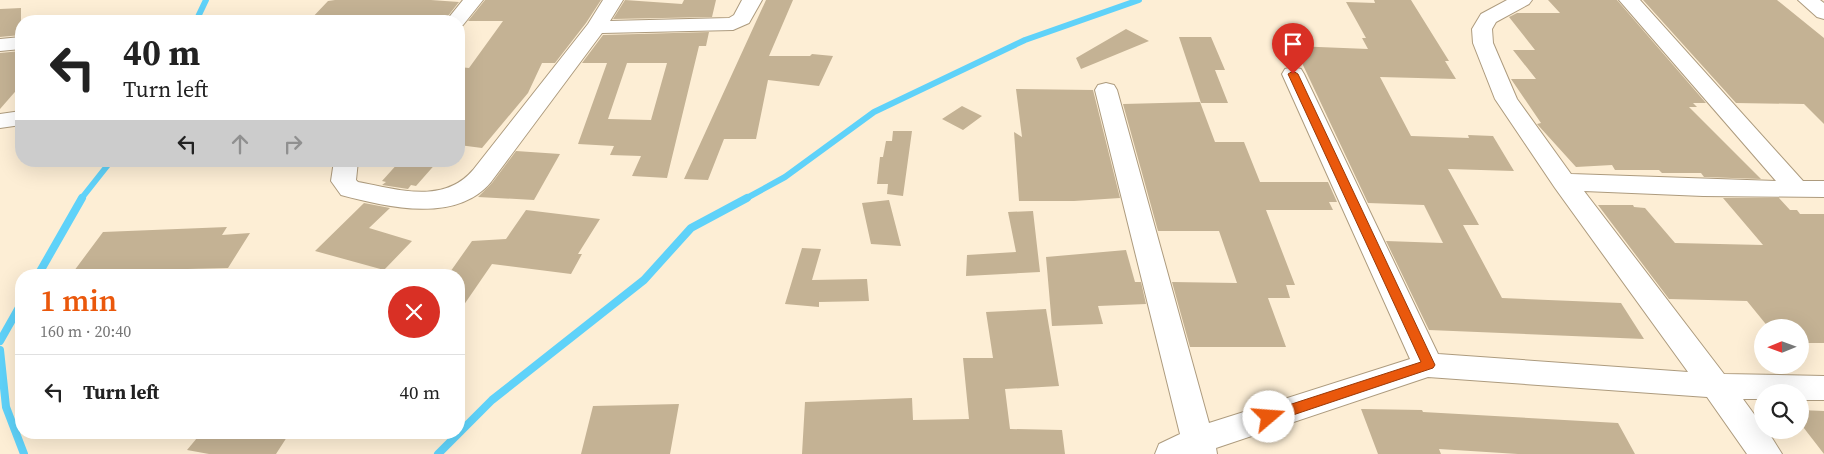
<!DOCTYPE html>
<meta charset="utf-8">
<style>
body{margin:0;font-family:"Source Serif 4",serif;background:#f2f2f2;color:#222;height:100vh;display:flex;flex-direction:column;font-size:19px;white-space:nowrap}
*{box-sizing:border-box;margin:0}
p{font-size:16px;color:#767676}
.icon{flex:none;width:28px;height:28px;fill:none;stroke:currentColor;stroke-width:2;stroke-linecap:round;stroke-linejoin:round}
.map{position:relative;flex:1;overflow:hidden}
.details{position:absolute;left:15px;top:269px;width:450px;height:170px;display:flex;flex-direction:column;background:#fff;border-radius:20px;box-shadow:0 5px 20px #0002}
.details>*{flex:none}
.hud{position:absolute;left:15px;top:15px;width:450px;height:152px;border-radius:20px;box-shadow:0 5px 20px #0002;background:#fff;color:#222;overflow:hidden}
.needle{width:32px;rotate:269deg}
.fabs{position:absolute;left:1754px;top:319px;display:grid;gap:10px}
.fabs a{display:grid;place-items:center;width:55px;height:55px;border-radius:50%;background:#fff;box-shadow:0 5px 20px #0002;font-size:25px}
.pin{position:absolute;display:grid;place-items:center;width:42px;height:42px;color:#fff;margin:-51px -21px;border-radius:50% 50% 50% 0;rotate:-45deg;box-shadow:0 0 5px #0007}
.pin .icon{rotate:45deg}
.me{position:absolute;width:55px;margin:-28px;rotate:72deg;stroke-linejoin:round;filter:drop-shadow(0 0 4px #0008)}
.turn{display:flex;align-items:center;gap:18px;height:105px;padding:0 25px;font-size:22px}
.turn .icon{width:65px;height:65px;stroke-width:2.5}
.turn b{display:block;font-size:35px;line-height:42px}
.lanes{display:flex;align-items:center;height:48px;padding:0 25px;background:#0003;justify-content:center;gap:25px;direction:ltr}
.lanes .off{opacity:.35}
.round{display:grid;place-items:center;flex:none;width:52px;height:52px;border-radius:26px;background:#f2f2f2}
.overview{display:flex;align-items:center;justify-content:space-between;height:85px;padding:0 25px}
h1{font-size:30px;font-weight:600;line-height:38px;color:#ea580c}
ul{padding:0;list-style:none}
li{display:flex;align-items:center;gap:15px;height:75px;padding:0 25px;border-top:1px solid #e0e0e0}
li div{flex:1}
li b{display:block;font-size:19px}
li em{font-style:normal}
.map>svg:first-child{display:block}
</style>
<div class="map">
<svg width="1824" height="454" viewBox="0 0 1824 454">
<rect width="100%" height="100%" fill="#fdeed5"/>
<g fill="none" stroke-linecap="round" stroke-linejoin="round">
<!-- stream-far1 -->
<path stroke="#5fd2f9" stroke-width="6" d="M196 21 206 0
M81 199 111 161
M745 199 785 177 874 112 1025 40 1139 0"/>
<!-- stream -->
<path stroke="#5fd2f9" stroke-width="8" d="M38 275 82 198
M0 341 21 304
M0 350 6 407 24 454
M438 454 492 400 644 280 691 228 747 198"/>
</g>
<!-- building -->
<path fill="#c4b294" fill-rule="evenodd" d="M335 0H431L459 2 444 21H309L328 1Z
M485 0H601L586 23 555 63H542L528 93 482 148 459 145V67L469 68 503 21H468Z
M625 0 682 4 684 0H716L712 17 613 19Z
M766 0H793L769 56H810L812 54 833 56 819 86 768 80 756 139H724L708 180 684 179Z
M1374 0H1411L1449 61H1445L1456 79 1380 77 1411 136 1469 138 1468 135 1493 136 1514 171 1448 169 1479 225H1463L1502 298 1621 303 1644 339 1429 330 1386 241 1443 243 1424 205 1368 203 1294 46 1368 49 1362 38H1366L1346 2 1375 3Z
M1548 0H1617L1706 103H1693L1697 107H1689L1761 179 1704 177 1701 173H1662L1659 170H1615L1612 165 1576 167 1537 124 1541 123 1511 79H1536L1513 50H1535L1509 17 1517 13H1560Z
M1643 0H1777L1824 38V124L1804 104 1736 103Z
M21 8V35L0 37V9Z
M1126 29 1149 41 1081 69 1076 58Z
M709 32 706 46H699L667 178 632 176 641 156 610 155 614 146 578 144 607 63H582L603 35ZM627 63H667L651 120 608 119Z
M1179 37H1211L1225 70H1215L1228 103H1201Z
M21 51V85L0 109V53Z
M1016 89 1093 90 1120 198 1074 201H1019L1014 132 1022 137Z
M1200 102 1215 142H1244L1260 182H1328L1337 202H1329L1333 210H1266L1295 285H1286L1290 298H1268L1286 347H1190L1172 282 1237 283 1219 231H1158L1123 104Z
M962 106 982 116 963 130 942 119Z
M893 131H912L903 196 887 194 888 184H877L880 157H883L886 141H892Z
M516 151 560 154 534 200 478 197 492 183Z
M400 161H438L416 186 411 185 408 189 382 185 386 182 382 181Z
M1723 198H1779L1790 210H1797L1800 214H1824V343H1800V328H1769L1747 301 1669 299 1598 205H1633L1634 207 1645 208 1675 243 1763 245Z
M889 200 901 246 871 244 862 203Z
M364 203 390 208 369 228 412 241 384 270 315 251Z
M526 210 600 219 578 254H582L571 274 492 264 459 312V275H448L472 241 506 239Z
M1033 211 1040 272 966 276 967 255 1016 252 1008 212Z
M227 227 222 235 250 233 228 268 147 270 144 275H71L103 232Z
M802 248 821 249 812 280 867 279 869 301 819 302V307L785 304Z
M1126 250 1135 282H1141L1146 304 1098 306 1103 324 1052 326 1046 257Z
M1046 309 1059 386 1005 389 1010 429 1062 430 1065 454H802L805 402 912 398 913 420 969 419 963 358H993L986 312Z
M679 404 670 454H581L593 406Z
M1361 409 1422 410 1423 412 1618 423 1635 454H1518L1439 449 1441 454H1378Z
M1800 410 1824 411V454L1800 423Z
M202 432H253L287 437 276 454H209L187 450Z"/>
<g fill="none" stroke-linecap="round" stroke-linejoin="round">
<defs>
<path id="minor" d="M463 0H483L463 25 459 26V21H446Z
M603 0H623L610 21 729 18 734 15 742 0H762L749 23 733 30 602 33 491 182C456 224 387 207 341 195L331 181 334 161H358L356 180 358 182C397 189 443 205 473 170L588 24Z
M1507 0H1532L1529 4 1496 22 1492 29 1493 43 1517 99 1571 174 1776 181 1619 0H1640L1803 181H1824V197L1703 196 1584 191 1724 374 1824 376V400H1800V392H1762V399H1743L1762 425V430H1767L1782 454H1747L1707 397 1428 377 1216 448 1217 454H1155L1159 444 1180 434 1095 90 1098 85 1106 83 1114 85 1117 90 1209 423 1410 359 1282 74 1285 69 1293 67 1301 69 1304 74 1438 354 1688 372 1555 188 1495 99 1473 43 1472 29 1481 14Z
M1798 0H1820L1824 3V19L1817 17Z
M21 37V49L0 51V39Z
M21 111V125L0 128V114Z"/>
</defs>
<!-- minor casing -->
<use href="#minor" stroke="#ad9b7e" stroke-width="2"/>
<!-- minor -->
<use href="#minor" fill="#fff" fill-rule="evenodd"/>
</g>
<!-- route -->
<path fill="#ea580c" stroke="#983908" d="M1293 71 1298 74 1435 365 1433 368 1269 423 1264 421 1262 417 1264 413 1421 362 1288 74Z"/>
</svg>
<div class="fabs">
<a><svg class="needle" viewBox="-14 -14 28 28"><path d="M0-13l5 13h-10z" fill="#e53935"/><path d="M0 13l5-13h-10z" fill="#767676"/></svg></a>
<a><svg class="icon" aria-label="search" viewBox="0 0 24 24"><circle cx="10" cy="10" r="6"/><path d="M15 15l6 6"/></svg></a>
</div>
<div class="pin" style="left:1293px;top:74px;background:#d93025"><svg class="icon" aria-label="arrive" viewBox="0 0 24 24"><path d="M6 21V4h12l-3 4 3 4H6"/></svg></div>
<svg class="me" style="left:1269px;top:417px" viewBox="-20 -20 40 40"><circle r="19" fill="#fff"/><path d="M0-13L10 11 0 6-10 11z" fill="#ea580c"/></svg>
<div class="hud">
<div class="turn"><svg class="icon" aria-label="left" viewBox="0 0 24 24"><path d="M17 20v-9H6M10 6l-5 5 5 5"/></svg><div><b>40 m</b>Turn left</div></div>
<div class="lanes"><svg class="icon" aria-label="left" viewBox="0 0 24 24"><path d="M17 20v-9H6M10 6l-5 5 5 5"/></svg><svg class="icon off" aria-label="ahead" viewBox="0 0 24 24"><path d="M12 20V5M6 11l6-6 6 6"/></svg><svg class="icon off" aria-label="right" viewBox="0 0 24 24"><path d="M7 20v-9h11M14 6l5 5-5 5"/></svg></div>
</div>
<section class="details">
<div class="overview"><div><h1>1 min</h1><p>160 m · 20:40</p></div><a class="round" style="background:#d93025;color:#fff"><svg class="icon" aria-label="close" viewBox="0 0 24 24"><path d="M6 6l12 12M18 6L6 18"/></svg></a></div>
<ul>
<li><svg class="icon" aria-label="left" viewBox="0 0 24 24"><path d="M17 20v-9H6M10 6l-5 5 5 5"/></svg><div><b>Turn left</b></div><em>40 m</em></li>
</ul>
</section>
</div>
